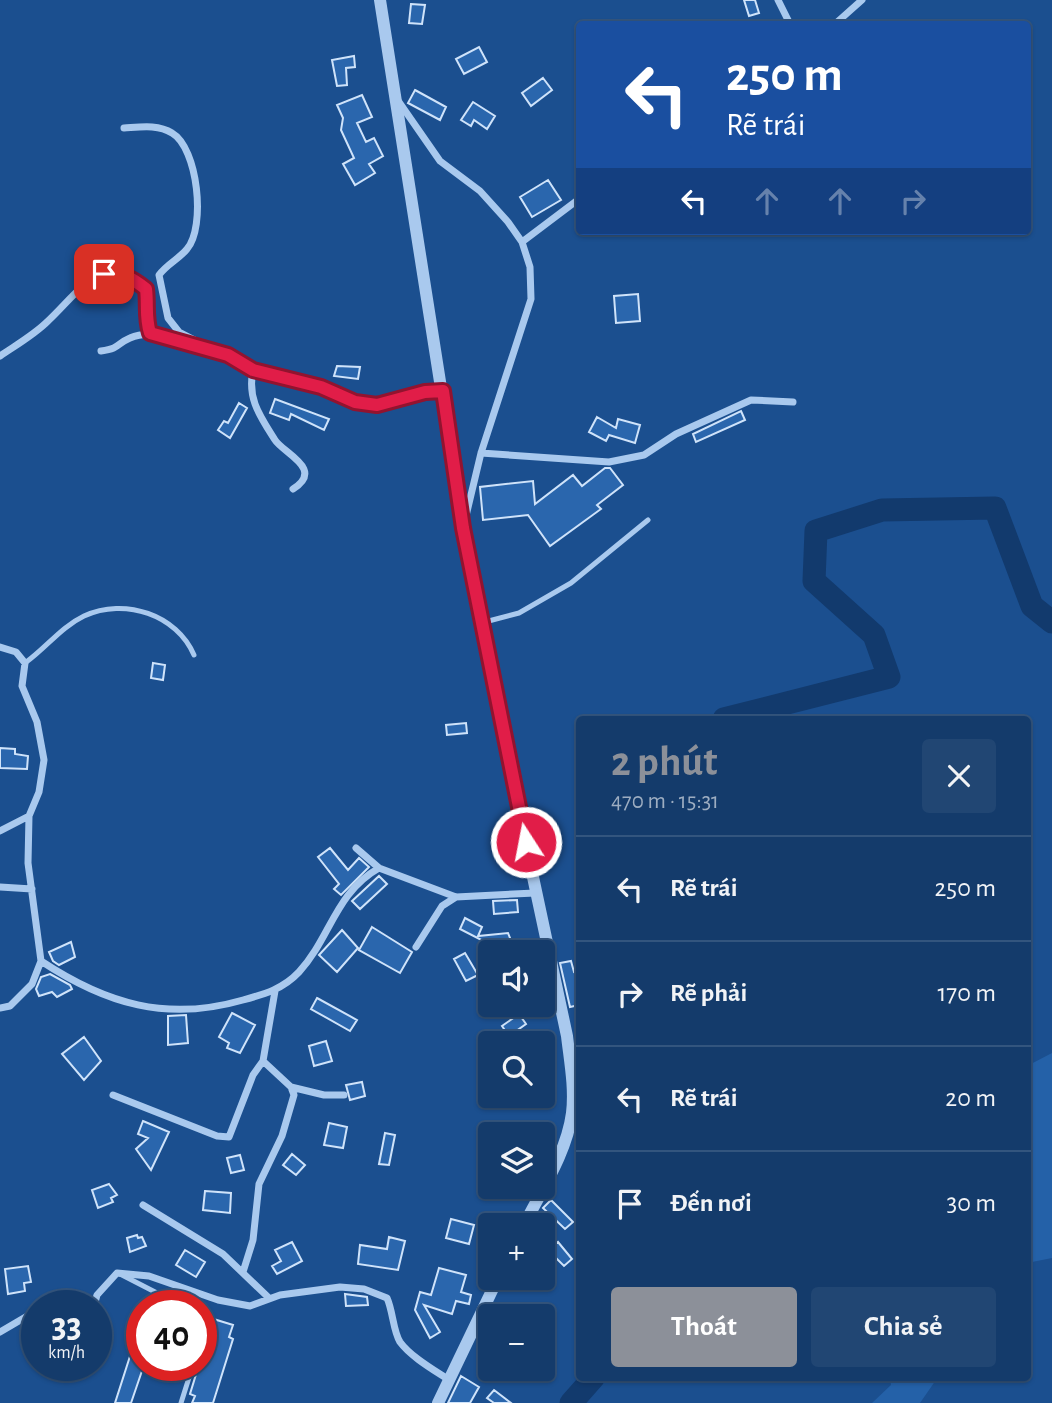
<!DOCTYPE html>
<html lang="vi">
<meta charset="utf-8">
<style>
body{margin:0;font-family:"Alegreya Sans",sans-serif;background:#214673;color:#f1f3f6;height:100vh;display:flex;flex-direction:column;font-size:26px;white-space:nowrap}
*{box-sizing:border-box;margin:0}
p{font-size:23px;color:#9dadc1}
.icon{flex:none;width:38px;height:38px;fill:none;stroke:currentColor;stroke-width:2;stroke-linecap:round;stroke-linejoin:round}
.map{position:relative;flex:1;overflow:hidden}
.side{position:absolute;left:576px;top:716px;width:455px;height:665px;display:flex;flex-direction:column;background:#143b6b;border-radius:7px;box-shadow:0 2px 5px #0004,0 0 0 2px #33557e}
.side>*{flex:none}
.hud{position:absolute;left:576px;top:21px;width:455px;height:214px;border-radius:7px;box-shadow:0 2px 5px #0004,0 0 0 2px #33557e;background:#1a4fa0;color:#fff;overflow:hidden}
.fabs{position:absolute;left:478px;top:940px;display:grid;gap:14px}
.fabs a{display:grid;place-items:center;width:77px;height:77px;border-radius:7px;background:#143b6b;box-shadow:0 2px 5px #0004,0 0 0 2px #33557e;font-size:35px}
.speed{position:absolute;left:21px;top:1290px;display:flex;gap:14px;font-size:35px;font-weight:700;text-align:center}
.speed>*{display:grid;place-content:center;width:91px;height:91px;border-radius:50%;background:#143b6b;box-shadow:0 2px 5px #0004,0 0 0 2px #33557e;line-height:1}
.speed small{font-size:18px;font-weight:400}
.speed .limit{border:10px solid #d22;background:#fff;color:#111}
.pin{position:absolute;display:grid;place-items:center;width:60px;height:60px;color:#fff;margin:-30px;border-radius:14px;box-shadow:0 4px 10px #0006}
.me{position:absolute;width:77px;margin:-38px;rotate:349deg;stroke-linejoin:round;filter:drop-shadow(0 0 5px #0008)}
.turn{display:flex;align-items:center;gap:24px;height:147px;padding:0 35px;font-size:32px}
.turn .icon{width:91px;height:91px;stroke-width:2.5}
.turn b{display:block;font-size:49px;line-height:60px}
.lanes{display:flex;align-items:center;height:66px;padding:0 35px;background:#0003;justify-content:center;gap:35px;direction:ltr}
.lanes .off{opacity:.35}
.round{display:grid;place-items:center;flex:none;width:74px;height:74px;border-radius:7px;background:#214673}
.summary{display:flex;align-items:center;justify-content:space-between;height:119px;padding:0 35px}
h1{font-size:42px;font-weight:700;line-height:52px;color:#8c9099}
.primary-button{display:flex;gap:14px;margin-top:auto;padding:14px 35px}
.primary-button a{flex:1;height:80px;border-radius:7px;background:#8c9099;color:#fff;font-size:28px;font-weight:700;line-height:80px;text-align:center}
.primary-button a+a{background:#214673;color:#f1f3f6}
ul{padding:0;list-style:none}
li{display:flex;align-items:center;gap:21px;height:105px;padding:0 35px;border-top:2px solid #33557e}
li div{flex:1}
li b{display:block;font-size:26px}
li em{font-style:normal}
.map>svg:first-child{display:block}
</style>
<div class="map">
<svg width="1052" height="1403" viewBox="0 0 1052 1403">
<rect width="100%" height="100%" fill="#1b4f8f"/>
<!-- green -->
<path fill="#2461a8" d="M1052 1053V1258L1027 1263V1066Z
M890 1377H938L920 1403H872L891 1385Z"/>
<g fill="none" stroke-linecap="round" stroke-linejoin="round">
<!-- river -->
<path stroke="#123a6d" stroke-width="23" d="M724 719 889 677 874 635 814 581 816 531 882 510 995 508 1032 606 1052 622
M571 1403 594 1377"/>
</g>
<!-- building -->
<path fill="#2a66ad" stroke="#cfe3fa" stroke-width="2" d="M744 0H755L759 13 749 16Z
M411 4 425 5 422 24 409 23Z
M479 47 487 62 464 74 456 59Z
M354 56 355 67 346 68 347 85 337 86 332 60Z
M543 78 552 90 531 106 522 93Z
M415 90 446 107 440 120 408 103Z
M362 95 372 117 357 123 366 142 374 138 383 156 369 164 375 173 355 185 343 164 354 158 341 130 343 118 337 105Z
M473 102 495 116 487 129 474 120 471 126 461 120Z
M548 180 561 200 532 217 520 197Z
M638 294 640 321 616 323 614 296Z
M337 366 360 367 358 379 334 376Z
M275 399 329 419 324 430 291 414 289 420 270 413Z
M239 403 247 408 230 438 218 430 224 421 228 423Z
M741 411 745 420 696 442 693 434Z
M597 417 616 428 618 419 640 425 635 443 609 435 606 441 589 432Z
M605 468H610L623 485 597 505 601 509 550 546 528 515 483 520 480 487 533 481 535 504 573 475 582 486Z
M153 663 165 665 163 680 151 678Z
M466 723 467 733 447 735 446 725Z
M0 748 15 749V754L28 756 27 769 0 768Z
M330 848 348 870 359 858 369 867 341 895 334 889 339 884 318 857Z
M379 876 387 884 360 909 352 901Z
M517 900 518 912 494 914 493 901Z
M465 918 482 927 478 936 508 933 512 943 491 945 460 929Z
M372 927 412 952 400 973 359 950Z
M342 930 358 948 337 972 319 955Z
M71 942 75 957 59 965 53 961 49 952Z
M465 953 478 975 466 981 454 959Z
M571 961 574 972 579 970V1005L570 1007 560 963Z
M50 974 70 985 72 989 57 997 52 992 39 996 36 989 41 977Z
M317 998 357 1020 350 1031 311 1009Z
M232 1013 255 1025 240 1053 227 1048 229 1043 219 1037Z
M519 1014 526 1024 509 1036 502 1026Z
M186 1015 188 1043 168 1045V1016Z
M84 1037 101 1061 84 1080 62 1054Z
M326 1041 332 1061 314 1066 309 1046Z
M362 1082 365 1096 350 1100 346 1085Z
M143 1121 169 1132 151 1170 136 1149 148 1138 138 1134Z
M329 1123 347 1127 343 1148 324 1145Z
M385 1133 395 1135 389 1165 379 1164Z
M292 1154 305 1165 296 1175 283 1165Z
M240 1155 244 1170 231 1173 227 1158Z
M109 1184 117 1195 111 1198 113 1202 98 1208 92 1190Z
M205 1191 231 1193 230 1213 203 1210Z
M551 1200 573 1222 565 1229 543 1208Z
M451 1219 474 1225 469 1244 446 1238Z
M137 1235 138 1238 142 1237 146 1246 130 1252 127 1238Z
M389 1237 405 1241 398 1270 358 1264 360 1245 387 1249Z
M292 1242 302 1261 277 1274 272 1266 281 1261 275 1250Z
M558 1242 572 1259 564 1266 548 1250Z
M185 1250 205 1262 196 1277 176 1265Z
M28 1266 31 1282 24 1283 25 1291 8 1294 5 1269Z
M439 1268 466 1275 461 1292 471 1295 469 1304 456 1301 452 1314 424 1305 440 1332 430 1338 415 1310 420 1292 431 1295Z
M345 1294 367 1297 368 1305 346 1306Z
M207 1317 233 1325 229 1337 233 1339 213 1403H192L195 1396 190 1394 209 1332 202 1329Z
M140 1325 144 1365 131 1403H115Z
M37 1330V1357L29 1359 21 1336Z
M461 1376 479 1387 470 1403H448Z
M494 1390 511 1403H494L487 1398Z"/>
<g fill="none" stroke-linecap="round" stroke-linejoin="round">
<!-- service -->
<path stroke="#a9c9ee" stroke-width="5" d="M481 623 519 613 571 583 648 520
M25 663C46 648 61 627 84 616 125 597 177 615 194 655
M120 1274 157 1293 170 1306
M201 1334V1339
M181 1403 193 1365"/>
<!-- minor -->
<path stroke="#a9c9ee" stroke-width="7" d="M778 0 790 24
M835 24 862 0
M399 102 440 161 480 191 508 222 522 242 530 267 531 299 481 453 465 520
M124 128C140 127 158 124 172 133 198 148 206 227 187 249 179 259 167 264 159 275L168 318 179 332 253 370 321 387 355 402 378 405 426 392H442
M522 242 579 199
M101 351C121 348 116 344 130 338 154 327 182 342 205 350
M0 356C16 345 34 335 48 321 81 290 100 252 146 289 147 305 145 317 150 333
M253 370C247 399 260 416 275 440 283 453 325 469 293 489
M481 453 609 462 644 455 676 434 751 400 793 402
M0 647 16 652 25 663 22 686 37 722 44 760 39 792 29 816 0 831
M356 848 379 868 456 897 535 893
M0 887 32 889
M416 947 442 906 456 897
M41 961C106 1004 167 1022 243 1000 265 994 283 989 299 972 331 937 335 893 379 868
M0 1008 10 1006 32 984 41 961 28 863 29 816
M291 1087 324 1095H344
M113 1095 217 1136 229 1137 253 1075 263 1061
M143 1205 223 1254 269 1298
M243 1272 253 1240 259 1184 282 1136 294 1095 291 1087 263 1061 275 991
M94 1306 97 1295 117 1273 149 1276 218 1300 250 1306 280 1295 340 1287 364 1289 387 1298C393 1311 393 1331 400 1342 411 1357 434 1370 449 1380
M0 1332 29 1315 37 1318"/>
<!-- tertiary -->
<path stroke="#a9c9ee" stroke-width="12" d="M380 0 463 528 499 718 567 1036C570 1062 575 1088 572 1113 567 1152 541 1191 524 1225
M438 1403 498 1278"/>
</g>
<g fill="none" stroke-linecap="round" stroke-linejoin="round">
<defs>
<path id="route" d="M104 274C122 272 132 278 146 289 148 305 145 317 150 333L228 355 253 370 321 387 355 402 377 405 425 392 443 391 463 528 526 842"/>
</defs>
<!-- route casing -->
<use href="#route" stroke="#92132f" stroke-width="18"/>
<!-- route -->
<use href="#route" stroke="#e11d48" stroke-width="12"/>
</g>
</svg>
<div class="fabs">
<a><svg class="icon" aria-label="sound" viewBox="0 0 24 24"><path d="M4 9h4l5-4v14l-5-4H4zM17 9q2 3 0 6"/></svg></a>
<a><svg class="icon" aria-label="search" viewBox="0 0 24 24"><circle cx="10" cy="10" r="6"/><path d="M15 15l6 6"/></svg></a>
<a><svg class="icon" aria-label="layers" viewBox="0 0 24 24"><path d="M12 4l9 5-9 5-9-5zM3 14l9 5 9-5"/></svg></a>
<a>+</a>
<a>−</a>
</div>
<div class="speed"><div>33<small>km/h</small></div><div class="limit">40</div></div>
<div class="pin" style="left:104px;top:274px;background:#d93025"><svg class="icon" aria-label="arrive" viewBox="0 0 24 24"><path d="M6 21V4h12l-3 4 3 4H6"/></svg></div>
<svg class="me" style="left:526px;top:842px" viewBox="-20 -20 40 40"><circle r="17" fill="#e11d48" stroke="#fff" stroke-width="3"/><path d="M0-11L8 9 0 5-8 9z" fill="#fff"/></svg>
<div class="hud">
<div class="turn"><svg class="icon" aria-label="left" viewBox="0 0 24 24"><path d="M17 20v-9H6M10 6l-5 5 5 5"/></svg><div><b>250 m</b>Rẽ trái</div></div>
<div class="lanes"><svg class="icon" aria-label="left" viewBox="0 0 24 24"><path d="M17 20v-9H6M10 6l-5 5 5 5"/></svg><svg class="icon off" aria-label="ahead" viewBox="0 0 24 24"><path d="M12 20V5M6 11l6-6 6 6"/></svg><svg class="icon off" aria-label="ahead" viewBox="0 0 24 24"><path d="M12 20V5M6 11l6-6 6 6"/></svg><svg class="icon off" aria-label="right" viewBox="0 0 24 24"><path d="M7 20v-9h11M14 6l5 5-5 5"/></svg></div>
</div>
<section class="side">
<div class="summary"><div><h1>2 phút</h1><p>470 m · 15:31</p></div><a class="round"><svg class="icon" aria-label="close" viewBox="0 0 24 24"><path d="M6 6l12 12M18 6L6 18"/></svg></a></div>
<ul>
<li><svg class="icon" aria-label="left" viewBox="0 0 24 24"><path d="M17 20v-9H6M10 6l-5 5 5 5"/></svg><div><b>Rẽ trái</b></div><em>250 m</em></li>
<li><svg class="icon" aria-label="right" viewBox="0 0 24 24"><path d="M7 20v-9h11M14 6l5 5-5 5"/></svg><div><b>Rẽ phải</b></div><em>170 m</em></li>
<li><svg class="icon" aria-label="left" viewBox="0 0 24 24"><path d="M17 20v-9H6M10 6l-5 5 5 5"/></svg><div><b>Rẽ trái</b></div><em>20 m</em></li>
<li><svg class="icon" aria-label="arrive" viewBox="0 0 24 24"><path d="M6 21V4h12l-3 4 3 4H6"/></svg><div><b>Đến nơi</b></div><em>30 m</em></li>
</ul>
<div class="primary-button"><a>Thoát</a><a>Chia sẻ</a></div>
</section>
</div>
